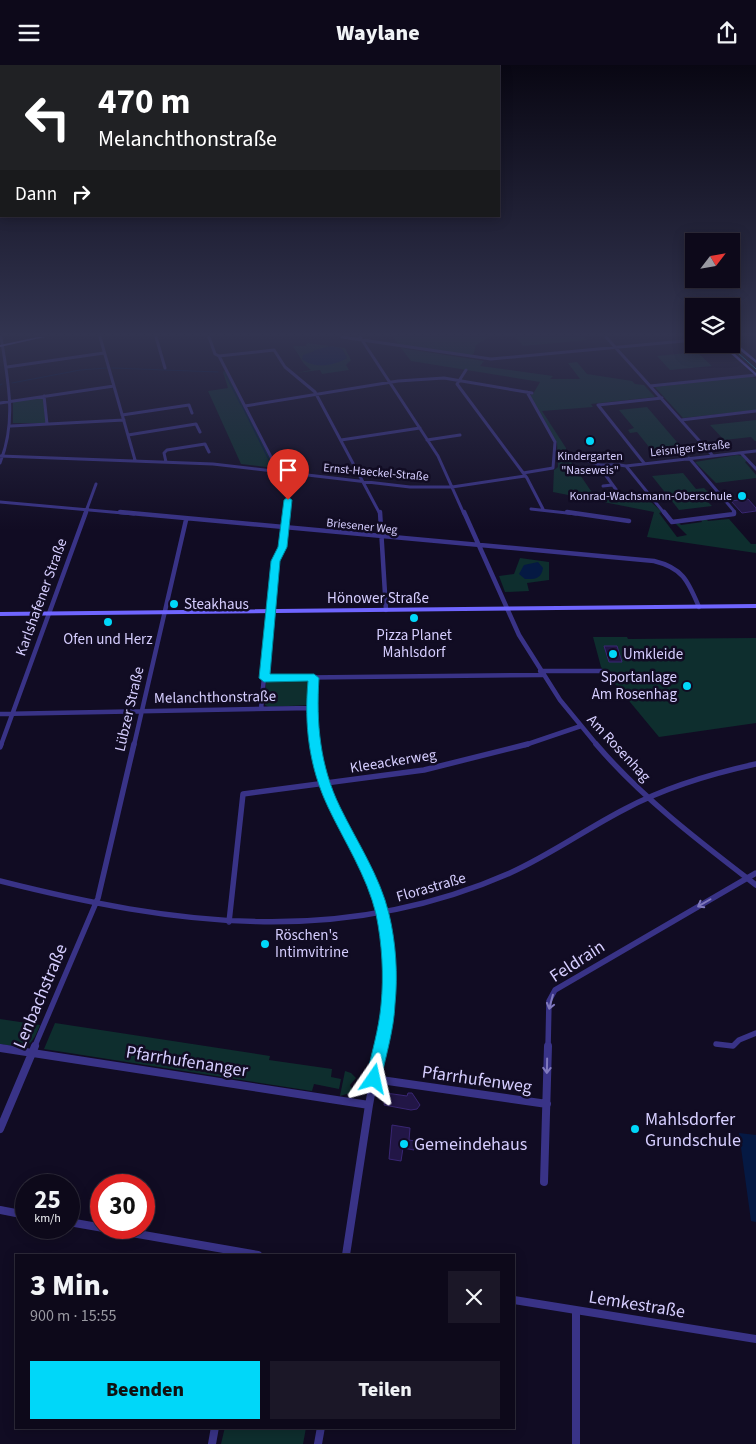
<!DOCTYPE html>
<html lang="de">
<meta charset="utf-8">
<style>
body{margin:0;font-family:"Source Sans 3",sans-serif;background:#1b1727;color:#f1f3f6;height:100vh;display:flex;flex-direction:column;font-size:19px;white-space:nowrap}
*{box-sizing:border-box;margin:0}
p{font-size:16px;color:#9a9aa2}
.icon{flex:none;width:28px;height:28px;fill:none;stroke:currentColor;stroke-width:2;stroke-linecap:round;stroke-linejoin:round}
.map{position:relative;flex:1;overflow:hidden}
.drawer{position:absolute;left:15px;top:1189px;width:500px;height:175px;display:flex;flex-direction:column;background:#0d091a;border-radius:0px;box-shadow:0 2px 12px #0003,0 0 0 1px #2d2a39}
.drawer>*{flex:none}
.top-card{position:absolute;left:0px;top:0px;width:500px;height:152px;box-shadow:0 2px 12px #0003,0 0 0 1px #2d2a39;background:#202124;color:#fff;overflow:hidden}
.needle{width:32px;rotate:59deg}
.tools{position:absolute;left:685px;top:168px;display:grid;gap:10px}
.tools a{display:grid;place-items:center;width:55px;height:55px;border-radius:0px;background:#0d091a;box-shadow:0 2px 12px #0003,0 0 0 1px #2d2a39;font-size:25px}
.speed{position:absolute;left:15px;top:1109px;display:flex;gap:10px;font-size:25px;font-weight:700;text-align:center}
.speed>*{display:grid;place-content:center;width:65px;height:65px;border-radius:50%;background:#0d091a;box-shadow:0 2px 12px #0003,0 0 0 1px #2d2a39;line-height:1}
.speed small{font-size:12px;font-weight:400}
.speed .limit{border:8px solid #d22;background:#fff;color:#111}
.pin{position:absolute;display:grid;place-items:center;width:42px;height:42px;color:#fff;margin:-51px -21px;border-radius:50% 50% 50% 0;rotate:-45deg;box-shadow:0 0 5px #0007}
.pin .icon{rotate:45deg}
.me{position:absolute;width:55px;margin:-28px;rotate:11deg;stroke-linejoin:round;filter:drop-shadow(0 0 4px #0008)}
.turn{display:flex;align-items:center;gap:18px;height:105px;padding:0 15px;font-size:22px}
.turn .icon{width:65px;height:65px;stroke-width:2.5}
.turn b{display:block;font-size:35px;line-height:42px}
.then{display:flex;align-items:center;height:48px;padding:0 15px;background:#0003;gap:10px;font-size:19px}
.round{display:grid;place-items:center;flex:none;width:52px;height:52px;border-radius:0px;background:#1b1727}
.overview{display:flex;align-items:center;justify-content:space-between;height:85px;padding:0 15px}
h1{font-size:30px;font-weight:800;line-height:38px}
.cta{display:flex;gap:10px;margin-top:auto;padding:10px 15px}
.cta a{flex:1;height:58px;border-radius:0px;background:#00d7f9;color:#111;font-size:20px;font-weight:800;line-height:58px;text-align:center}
.cta a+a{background:#1b1727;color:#f1f3f6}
header{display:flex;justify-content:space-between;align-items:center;height:65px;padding:0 15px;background:#0d091a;font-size:22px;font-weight:800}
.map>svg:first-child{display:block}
</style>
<header><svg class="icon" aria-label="menu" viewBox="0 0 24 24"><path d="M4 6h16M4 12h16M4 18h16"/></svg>Waylane<svg class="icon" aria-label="share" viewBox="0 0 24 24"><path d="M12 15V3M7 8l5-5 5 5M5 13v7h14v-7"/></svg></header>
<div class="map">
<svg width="756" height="1379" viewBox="0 0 756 1379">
<rect width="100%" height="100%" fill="#110c23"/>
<!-- green -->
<path fill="#0e2e2e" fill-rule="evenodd" d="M393 272H489L476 280 474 288 471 291 399 280Z
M516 272H584L587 275 523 281Z
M307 278 345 283 351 295 346 300 349 305 322 309 320 305 296 308 311 305 304 299 293 281H306ZM329 281 342 284 347 293C329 299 321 304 304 293L316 296V289Z
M401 283 484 296 480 301 553 311 550 314H580L568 298 577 297 587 309 632 316 635 319 644 320 655 332 591 339 593 342 542 346 566 383V389L593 429 636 437H651L662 447 659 448 677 472 687 470 675 458H679L681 460 702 457 701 455 706 454 708 456 729 454 751 479H756V488L647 472 654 447 553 427 554 405 558 402 557 378 529 331 533 329 540 317 411 296Z
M697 287 712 301 670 305 657 291Z
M225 306 275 403 241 399 208 326 228 323 223 307Z
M751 311 756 314V345L683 353 655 322Z
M43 332 47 358H13V337Z
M647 342 682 383 653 387 637 367 630 368 628 365 634 363 619 345Z
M756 355V376H755L751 372 724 375 710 360Z
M737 390 742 391 747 396 745 397 756 410V413L716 418 695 397Z
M683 408 696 424 704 423 709 428 701 430 712 441 679 445 652 411Z
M520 493 549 497V515L527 518 529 526 505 527 499 511 514 509Z
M593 572H627L628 574 756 573V658L659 672 601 602Z
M271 614 308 615 310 617 309 640 269 642 265 640 266 618Z
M0 954 40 960C30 986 25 983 0 979Z
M55 958 270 991 269 995 332 1004 331 1012 341 1014 339 1024 314 1019 312 1026 44 984Z
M345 1006 351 1008 356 1013 350 1020 353 1027 340 1031Z
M225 1362H306V1363L303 1379H221Z"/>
<!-- water -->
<path fill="#051943" d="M332 281 342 284 347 293C334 301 314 304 302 294L303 290 315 286 314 285Z
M538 497 543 503C541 515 534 514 525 514L519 509 524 500Z
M739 1068 756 1070V1157L751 1156Z"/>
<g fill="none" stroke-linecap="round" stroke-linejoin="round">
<!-- stream -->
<path stroke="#051943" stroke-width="1" d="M112 303 218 307
M224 307 241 340
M12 318 80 305 107 303
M0 320 2 319
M242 341 273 403
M276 410 284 427
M285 438V443"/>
</g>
<!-- building -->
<path fill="#221646" stroke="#392674" d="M748 434 756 443V446L742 448 731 436Z
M604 581H617L622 597H609Z
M386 1028 407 1031 408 1028H412L420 1040 417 1044 411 1045 384 1040Z
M392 1060 410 1063 409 1075 415 1076 414 1085 403 1083 401 1096 389 1094Z"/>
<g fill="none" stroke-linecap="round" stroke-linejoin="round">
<!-- street-far3 -->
<path stroke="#393387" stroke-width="3" d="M100 272 135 395
M156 272 165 303
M209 272 215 289 219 291 289 427 287 449
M342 272 491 294 694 275
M360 272 438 391 464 449
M606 272 713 391
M219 291 274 285 285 302 315 327 380 449
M7 302 104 288
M466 305 457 319 527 413 543 444
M650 321 756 310
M44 331 47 359
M0 338 114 321
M598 340 644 398
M598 340 662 333
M245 341 398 316 444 313 532 328
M122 350 189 340 192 348
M681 355 756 346
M11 361 124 355
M128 370 196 359 200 367
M341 375 420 363
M427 375 460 370
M741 388 756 404
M0 391 213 399 410 422H452L525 411
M583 393C602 405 606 397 626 401L665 449
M689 393 734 446V449
M166 397 164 388 167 385 205 379 209 387
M0 398C17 356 8 316 1 272
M599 401 620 430
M626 401 756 386
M523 408 553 403 555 377 527 327
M603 421 612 420
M0 437 134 449
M531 444 576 449
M85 449 96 419"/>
<!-- street-far2 -->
<path stroke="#393387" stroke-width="4.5" d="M120 447 654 496C683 503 688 516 699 542
M380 447 386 545
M464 447 519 570 560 635 597 680
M567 447 629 456
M664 447 672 457 734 449V447
M540 606H602
M264 613 542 610
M313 613 312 654 314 680
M261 644 275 496 283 482 287 447
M0 649 311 643
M1 680 86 447
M134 680 186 455
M525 680 581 661"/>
<!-- street-far1 -->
<path stroke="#393387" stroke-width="5.5" d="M314 679C319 721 342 757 360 794 393 860 394 911 380 983
M596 679C642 733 700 777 756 820
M0 682 1 679
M0 816C174 860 340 883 510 808 550 790 586 764 625 744 666 722 710 709 756 699
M229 857 243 729 424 705 528 679
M716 979 733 981 739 975 756 968
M34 983 98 833 134 679
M548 983 549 936 555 925 756 808"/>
<!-- street -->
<path stroke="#393387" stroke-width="8" d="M0 983 369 1040
M374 1014 547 1039
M0 1064 35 981
M544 1117 548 981
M0 1145 26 1150
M69 1157 258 1190
M346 1190 369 1040 380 981
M514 1235 756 1274
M576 1246V1379
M212 1379 215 1362
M318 1379 321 1362"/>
<!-- secondary -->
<path fill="#6f65ff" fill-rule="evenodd" d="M38 272H45L0 282V280Z
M731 274 756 295V298L731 278Z
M720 279H724L756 308V311Z
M756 539V543L0 551V547Z"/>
<!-- tram -->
<path stroke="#00d7f9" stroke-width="1" d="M728 279 756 304"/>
</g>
<!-- one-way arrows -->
<defs><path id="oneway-shaft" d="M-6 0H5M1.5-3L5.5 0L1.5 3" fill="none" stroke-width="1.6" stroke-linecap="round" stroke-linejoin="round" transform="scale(1.25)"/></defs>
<g stroke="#8079bd">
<use href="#oneway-shaft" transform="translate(704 838) rotate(150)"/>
<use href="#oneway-shaft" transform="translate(551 937) rotate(105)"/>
<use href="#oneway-shaft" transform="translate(547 1001) rotate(91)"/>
</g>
<!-- sky -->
<linearGradient id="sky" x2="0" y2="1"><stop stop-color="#090713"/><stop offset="0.58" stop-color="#323450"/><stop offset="1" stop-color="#323450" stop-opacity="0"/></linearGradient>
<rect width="756" height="465" fill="url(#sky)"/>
<!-- route -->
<path fill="#00d7f9" stroke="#008ca2" d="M288 432 292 435 287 482 280 496 270 609H314L319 613C316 658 320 701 340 742 357 777 380 811 389 849 396 878 398 910 395 939 394 964 386 990 381 1014L379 1019 374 1021 368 1019 366 1014C371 990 379 964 381 940 384 910 382 878 376 849 367 811 344 776 328 742 309 702 304 660 308 616L264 617 259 613 271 496 278 482 284 435Z"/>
<!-- markers -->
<g fill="#00d7f9" stroke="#110c23" stroke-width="2">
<circle cx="590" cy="376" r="5"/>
<circle cx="742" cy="431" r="5"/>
<circle cx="174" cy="539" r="5"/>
<circle cx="414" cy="553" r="5"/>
<circle cx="108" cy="557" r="5"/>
<circle cx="613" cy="589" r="5"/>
<circle cx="687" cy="621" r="5"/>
<circle cx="265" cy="879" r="5"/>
<circle cx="635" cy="1064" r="5"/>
<circle cx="404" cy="1079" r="5"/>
</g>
<g text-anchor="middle" stroke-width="5" stroke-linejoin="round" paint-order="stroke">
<!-- far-street labels -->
<g font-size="12" fill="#d6ceff" stroke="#110c23">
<text transform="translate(690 383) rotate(-6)" y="4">Leisniger Straße</text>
<text transform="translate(376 407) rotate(5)" y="4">Ernst-Haeckel-Straße</text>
<text transform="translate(362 461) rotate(6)" y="4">Briesener Weg</text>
</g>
<!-- far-poi labels -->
<g font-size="12" fill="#d6ceff" stroke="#110c23">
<text x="590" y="395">Kindergarten<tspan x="590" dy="14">"Naseweis"</tspan></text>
<text x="732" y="435" text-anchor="end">Konrad-Wachsmann-Oberschule</text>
</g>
<!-- street labels -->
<g font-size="15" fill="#d6ceff" stroke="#110c23">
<text transform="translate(41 532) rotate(-70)" y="5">Karlshafener Straße</text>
<text x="378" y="538">Hönower Straße</text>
<text transform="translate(215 632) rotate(-1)" y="5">Melanchthonstraße</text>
<text transform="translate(129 644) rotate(-77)" y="5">Lübzer Straße</text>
<text transform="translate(619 683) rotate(47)" y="5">Am Rosenhag</text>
<text transform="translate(393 696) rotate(-9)" y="5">Kleeackerweg</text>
<text transform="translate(431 822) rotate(-16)" y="5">Florastraße</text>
</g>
<!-- poi labels -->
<g font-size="15" fill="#d6ceff" stroke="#110c23" text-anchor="start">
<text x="184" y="544">Steakhaus</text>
<text x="414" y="575" text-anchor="middle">Pizza Planet<tspan x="414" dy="17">Mahlsdorf</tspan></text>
<text x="108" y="579" text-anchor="middle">Ofen und Herz</text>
<text x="623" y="594">Umkleide</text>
<text x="677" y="617" text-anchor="end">Sportanlage<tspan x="677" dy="17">Am Rosenhag</tspan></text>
<text x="275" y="875">Röschen's<tspan x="275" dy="17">Intimvitrine</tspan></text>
</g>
<!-- near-street labels -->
<g font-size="18" fill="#d6ceff" stroke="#110c23">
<text transform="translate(577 896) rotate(-33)" y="6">Feldrain</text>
<text transform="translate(40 931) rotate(-67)" y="6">Lenbachstraße</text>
<text transform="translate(187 996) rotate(9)" y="6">Pfarrhufenanger</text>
<text transform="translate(477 1014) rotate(8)" y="6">Pfarrhufenweg</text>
<text transform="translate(637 1239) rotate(9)" y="6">Lemkestraße</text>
</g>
<!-- near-poi labels -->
<g font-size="18" fill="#d6ceff" stroke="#110c23" text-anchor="start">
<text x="645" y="1060">Mahlsdorfer<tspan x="645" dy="21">Grundschule</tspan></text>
<text x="414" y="1085">Gemeindehaus</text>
</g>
</g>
</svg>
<div class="tools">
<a><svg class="needle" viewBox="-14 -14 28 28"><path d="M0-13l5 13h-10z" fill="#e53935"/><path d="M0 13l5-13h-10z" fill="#9a9aa2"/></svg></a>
<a><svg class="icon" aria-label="layers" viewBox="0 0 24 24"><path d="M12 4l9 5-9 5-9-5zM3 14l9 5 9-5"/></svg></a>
</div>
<div class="speed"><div>25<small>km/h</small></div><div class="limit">30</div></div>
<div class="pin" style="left:288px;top:435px;background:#d93025"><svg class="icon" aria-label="arrive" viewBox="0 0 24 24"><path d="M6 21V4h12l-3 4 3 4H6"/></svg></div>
<svg class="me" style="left:374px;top:1014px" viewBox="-20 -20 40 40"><path d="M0-17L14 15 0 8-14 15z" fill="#00d7f9" stroke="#fff" stroke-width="4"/></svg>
<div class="top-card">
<div class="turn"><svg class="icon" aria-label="left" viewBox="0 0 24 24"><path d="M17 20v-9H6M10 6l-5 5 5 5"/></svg><div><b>470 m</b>Melanchthonstraße</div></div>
<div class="then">Dann<svg class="icon" aria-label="right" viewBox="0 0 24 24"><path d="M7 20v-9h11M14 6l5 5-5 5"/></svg></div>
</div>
<section class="drawer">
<div class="overview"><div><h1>3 Min.</h1><p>900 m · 15:55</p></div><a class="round"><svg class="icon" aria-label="close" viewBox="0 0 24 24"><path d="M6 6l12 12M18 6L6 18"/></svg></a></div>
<div class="cta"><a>Beenden</a><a>Teilen</a></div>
</section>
</div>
